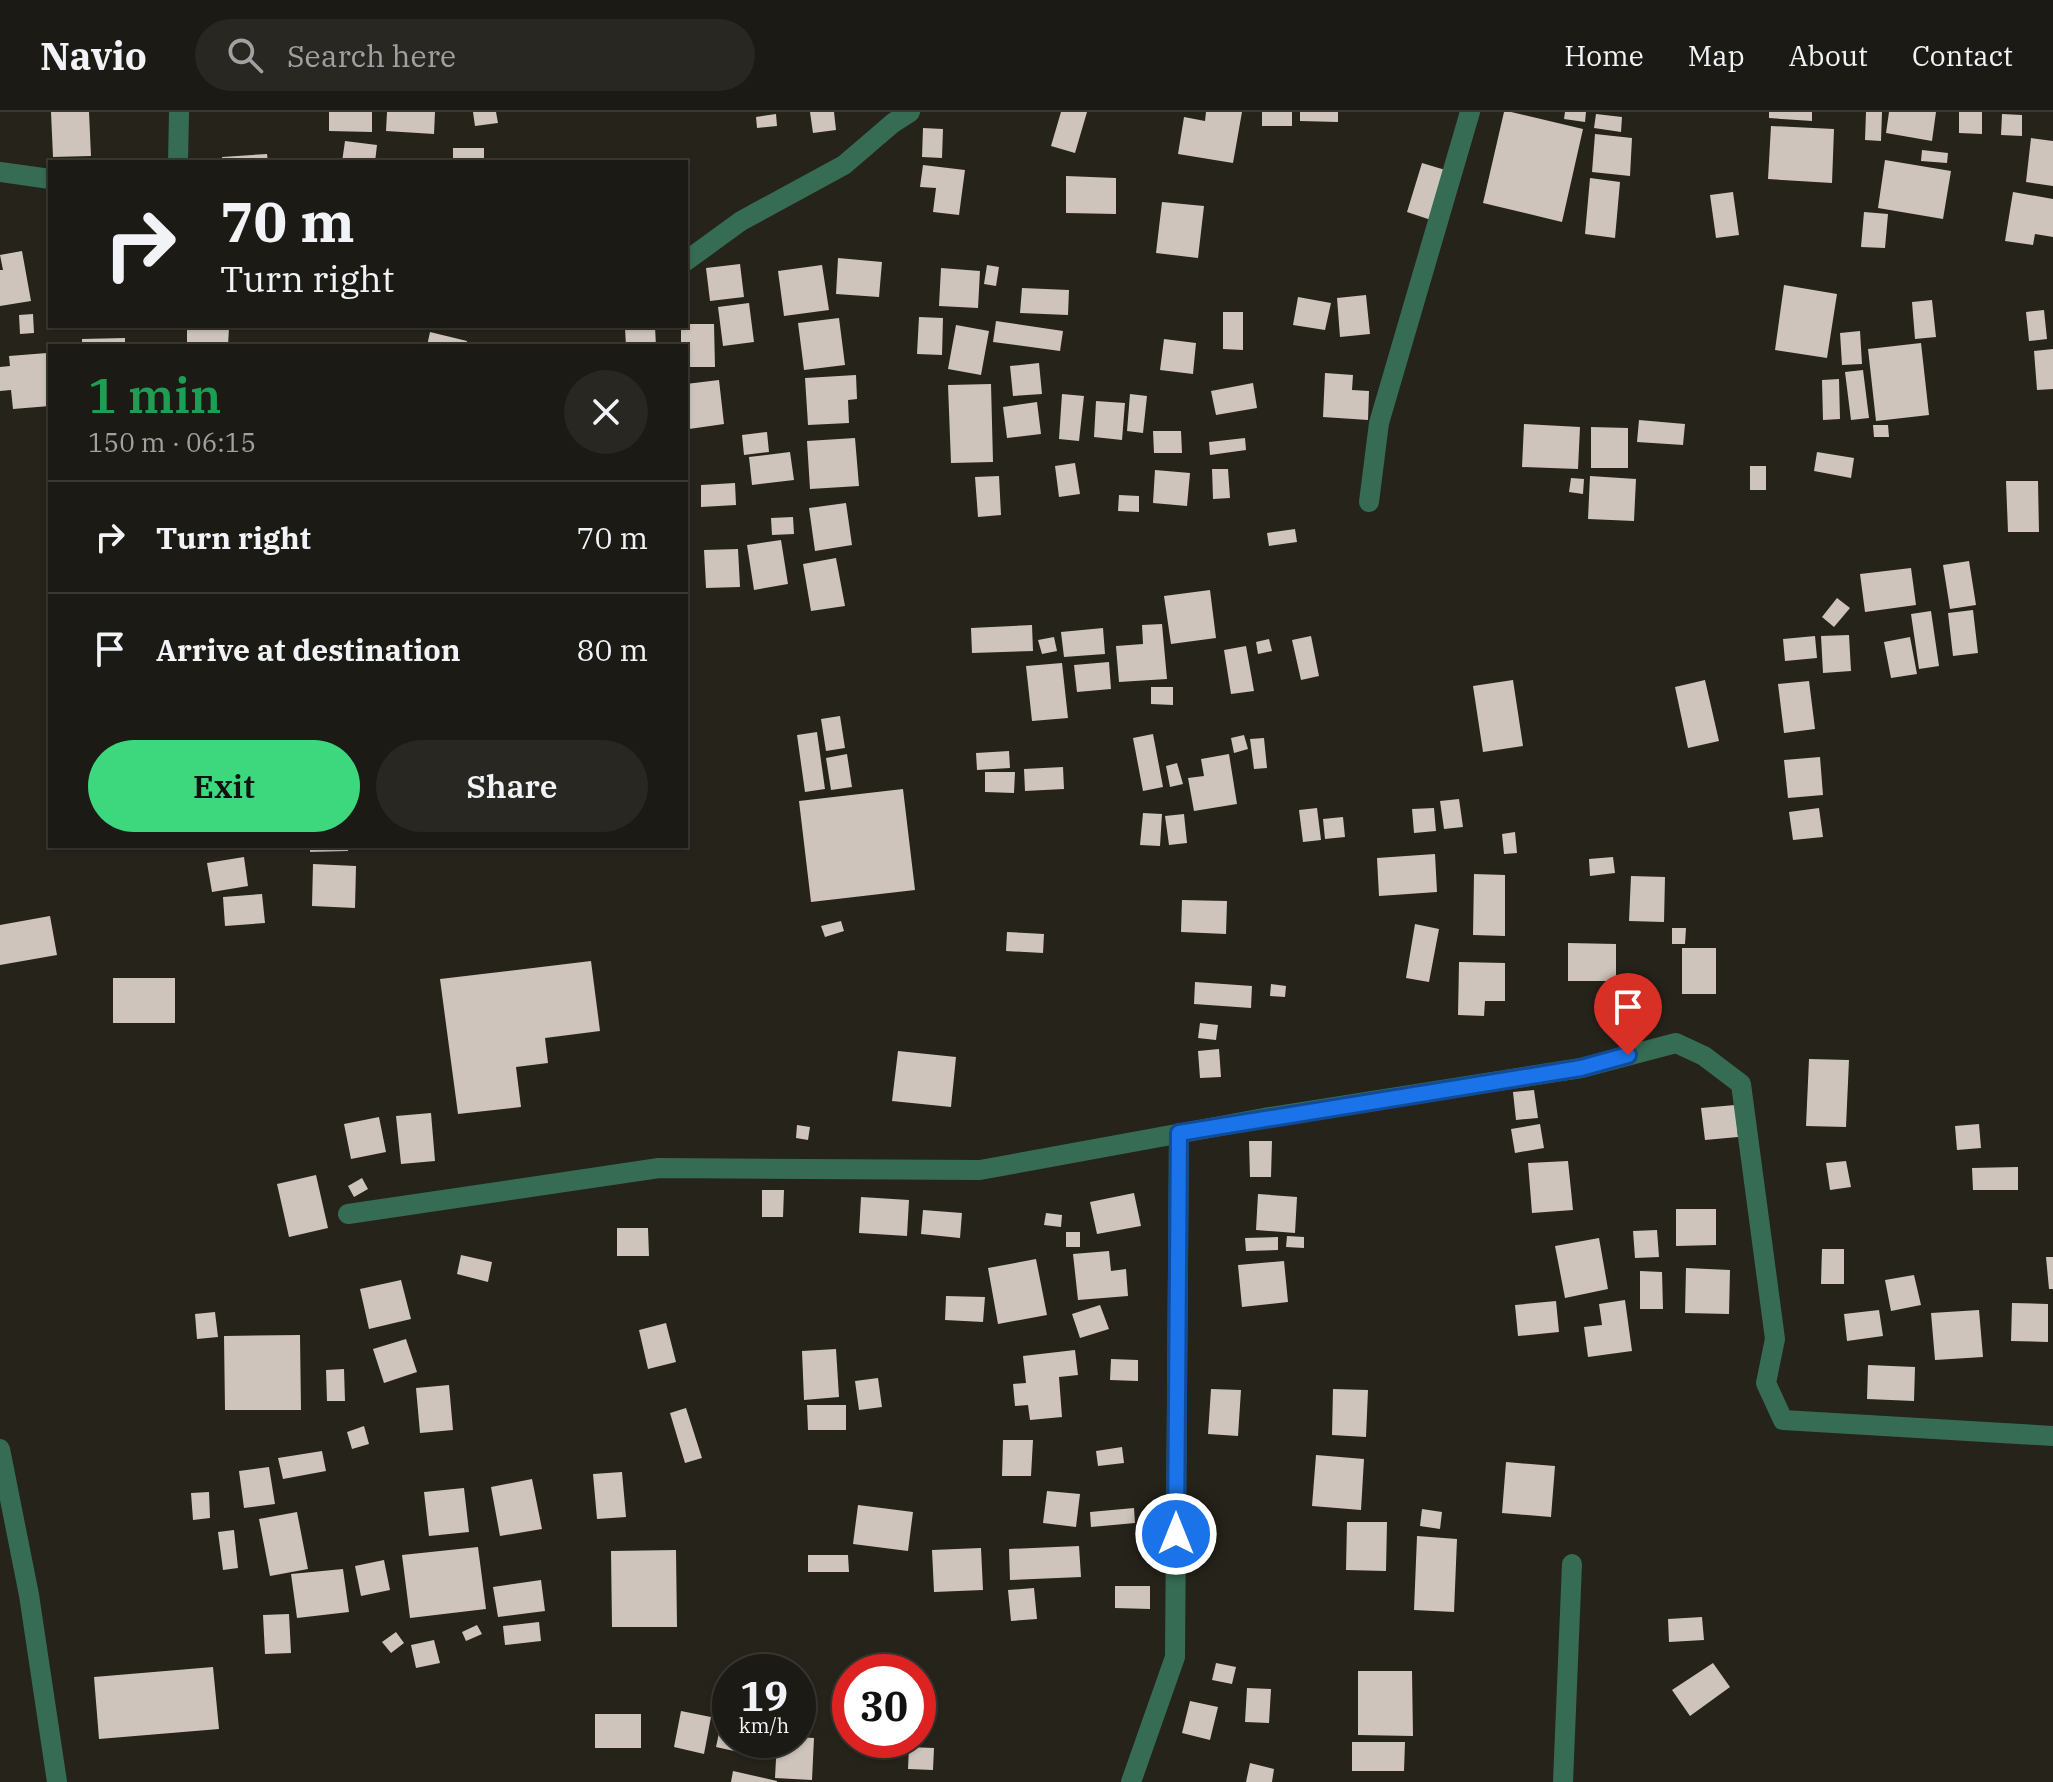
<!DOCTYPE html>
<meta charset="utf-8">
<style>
body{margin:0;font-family:"IBM Plex Serif",serif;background:#292722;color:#f1f3f6;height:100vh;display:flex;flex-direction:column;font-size:30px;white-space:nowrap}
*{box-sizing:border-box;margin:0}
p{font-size:26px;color:#a0a1a0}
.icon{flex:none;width:44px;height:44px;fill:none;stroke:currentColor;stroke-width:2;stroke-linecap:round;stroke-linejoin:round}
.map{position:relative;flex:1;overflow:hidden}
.side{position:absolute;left:48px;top:232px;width:640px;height:504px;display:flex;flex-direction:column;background:#1c1a14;border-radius:0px;box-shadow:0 2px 6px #0004,0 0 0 2px #3a3834}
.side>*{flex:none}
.hud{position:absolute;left:48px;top:48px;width:640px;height:168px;border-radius:0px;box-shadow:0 2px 6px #0004,0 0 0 2px #3a3834;background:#1c1a14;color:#f1f3f6;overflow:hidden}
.speed{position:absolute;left:712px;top:1542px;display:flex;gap:16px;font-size:40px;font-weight:700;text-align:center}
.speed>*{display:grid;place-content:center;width:104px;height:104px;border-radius:50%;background:#1c1a14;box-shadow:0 2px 6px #0004,0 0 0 2px #3a3834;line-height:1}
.speed small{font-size:20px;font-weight:400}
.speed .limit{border:12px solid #d22;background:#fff;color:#111}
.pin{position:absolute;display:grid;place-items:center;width:68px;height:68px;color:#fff;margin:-82px -34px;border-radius:50% 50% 50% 0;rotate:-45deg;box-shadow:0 0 8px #0007}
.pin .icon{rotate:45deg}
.me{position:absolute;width:88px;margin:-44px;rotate:0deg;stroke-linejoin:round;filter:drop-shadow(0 0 6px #0008)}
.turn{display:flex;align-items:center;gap:28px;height:168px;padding:0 40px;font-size:36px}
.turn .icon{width:104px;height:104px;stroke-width:2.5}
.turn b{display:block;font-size:56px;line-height:68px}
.round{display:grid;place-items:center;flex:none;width:84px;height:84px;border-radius:42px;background:#292722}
.summary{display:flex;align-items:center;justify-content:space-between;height:136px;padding:0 40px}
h1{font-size:48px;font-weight:600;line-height:60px;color:#1e9e55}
.action{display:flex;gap:16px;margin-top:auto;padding:16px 40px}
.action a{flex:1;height:92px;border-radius:48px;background:#3dd77e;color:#111;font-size:32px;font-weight:600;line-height:92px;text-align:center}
.action a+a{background:#292722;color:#f1f3f6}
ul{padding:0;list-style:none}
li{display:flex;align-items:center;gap:24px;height:112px;padding:0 40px;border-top:2px solid #3a3834}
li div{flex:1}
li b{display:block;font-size:30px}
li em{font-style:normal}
header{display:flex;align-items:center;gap:48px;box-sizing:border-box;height:112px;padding:0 40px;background:#1c1a14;border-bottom:2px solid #3a3834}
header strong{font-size:38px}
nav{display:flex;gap:44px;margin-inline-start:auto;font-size:28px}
.search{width:560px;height:72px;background:#292722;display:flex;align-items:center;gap:20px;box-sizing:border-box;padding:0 28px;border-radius:44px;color:#a0a1a0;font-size:30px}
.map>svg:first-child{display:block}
</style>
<header>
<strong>Navio</strong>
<div class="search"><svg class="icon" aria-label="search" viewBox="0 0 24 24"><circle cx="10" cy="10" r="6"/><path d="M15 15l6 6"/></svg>Search here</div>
<nav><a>Home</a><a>Map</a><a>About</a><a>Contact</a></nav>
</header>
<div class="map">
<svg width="2053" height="1670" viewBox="0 0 2053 1670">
<rect width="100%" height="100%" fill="#26231a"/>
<!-- building -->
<path fill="#cec4bb" d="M51 0H89L91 44 53 45Z
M329 0H372V20L329 19Z
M387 0H435L434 22 386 19Z
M473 0H496L498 11 475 14Z
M810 0H834L836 18 813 21Z
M1061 0H1087L1075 41 1051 34Z
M1206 0H1242L1233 51 1178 42 1184 5 1205 9Z
M1262 0H1292V14H1262Z
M1300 0H1338V10L1300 9Z
M1504 0H1511L1583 17 1562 110 1483 91Z
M1565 0H1586L1585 10 1564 7Z
M1769 0H1812V9L1769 6Z
M1866 0H1882L1881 29 1865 28Z
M1889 0H1936L1932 29 1886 21Z
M1959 0H1982V22L1959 21Z
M776 2 777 14 757 16 756 5Z
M1596 2 1622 5 1621 20 1594 16Z
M2002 2 2022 3V24L2001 23Z
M1771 14 1834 17 1832 71 1768 67Z
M923 16 943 17 942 46 922 45Z
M1595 22 1632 26 1630 64 1592 60Z
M2031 26 2053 29V74L2026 70Z
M345 29 377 33 375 50H342Z
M453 36H484V50H453Z
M1922 38 1948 41 1947 51 1921 49Z
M267 42 268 50H222V45Z
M1885 48 1951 59 1943 107 1878 96Z
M1422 51 1452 60 1437 110 1407 100Z
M923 53 965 58 959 103 933 100 936 76 920 75Z
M1066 64 1116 66V102L1066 101Z
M1590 66 1620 70 1615 126 1585 122Z
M1733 80 1739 123 1716 126 1710 83Z
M2013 80 2053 87V125L2035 122 2033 133 2005 129Z
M1162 90 1204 94 1198 146 1156 141Z
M1864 100 1888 102 1885 136 1861 135Z
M22 139 31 189 0 194V158H3L0 143Z
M838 146 882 150 879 185 836 182Z
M740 152 744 185 710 189 706 156Z
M822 153 829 198 784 204 778 159Z
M987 153 999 155 996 174 984 172Z
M941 156 980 159 978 196 939 194Z
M1784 173 1837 182 1827 246 1775 238Z
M1022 176 1069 178 1068 203 1020 201Z
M1366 183 1370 222 1340 225 1337 186Z
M1298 185 1331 191 1325 218 1293 213Z
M1932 188 1936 225 1915 227 1912 190Z
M749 191 754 230 723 234 718 195Z
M2044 198 2047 227 2029 229 2026 200Z
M1223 200H1243V238L1223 237Z
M33 202 34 221 20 222 19 203Z
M919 205 943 206 942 243 917 242Z
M839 206 845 253 804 258 798 211Z
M996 209 1063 219 1060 239 993 230Z
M686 212H714L715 255H686V234H681V214H686Z
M956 213 989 219 981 263 948 257Z
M187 215 229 216 228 234H187Z
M655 215 656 234H626L625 216Z
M1860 219 1862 252 1842 253 1840 221Z
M430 220 467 229 466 234H427Z
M125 226V234H82V227Z
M1164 227 1196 231 1193 262 1160 258Z
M1921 231 1929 303 1876 309 1868 237Z
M2053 237V277L2037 278 2034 239Z
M47 241 50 294 13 297 11 278 0 279V255L10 254 9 244Z
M1039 251 1042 282 1013 284 1010 254Z
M1863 258 1869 306 1851 308 1845 260Z
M1325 261 1353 263 1352 278 1369 279 1368 308 1323 305Z
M856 263 857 287 848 288 849 311 808 313 805 266Z
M1839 267 1840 307 1823 308 1822 268Z
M719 268 724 312 689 317 686 296V272Z
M1253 271 1257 296 1216 303 1211 279Z
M991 272 993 350 951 351 948 273Z
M1062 282 1084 284 1079 329 1059 327Z
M1130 282 1147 284 1143 321 1127 319Z
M1096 289 1125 291 1122 328 1094 325Z
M1037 290 1041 322 1007 326 1003 295Z
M1639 308 1685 312 1683 333 1637 330Z
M1524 312 1580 315 1578 357 1522 355Z
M1873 313H1888L1889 325H1874Z
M1591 315 1628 316V356H1591Z
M1153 319H1181L1182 341H1154Z
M767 320 769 340 744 343 742 323Z
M855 326 859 374 810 377 807 329Z
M1245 326 1246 338 1210 343 1209 330Z
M790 340 794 368 752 373 749 345Z
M1817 340 1854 346 1851 366 1814 359Z
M1075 351 1080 382 1059 385 1055 354Z
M1750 354H1766V378H1750Z
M1212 357H1228L1230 386 1213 387Z
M1155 358 1190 361 1187 394 1153 391Z
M999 364 1001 403 978 405 975 365Z
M1590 364 1636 367 1634 409 1588 407Z
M1571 366 1584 367 1583 382 1569 380Z
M2006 369H2038L2039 420H2008Z
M735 371 736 393 701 395V373Z
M1119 383 1139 384V400L1118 399Z
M846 391 852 433 815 439 809 396Z
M793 405 794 422 772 423 771 406Z
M1295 417 1297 430 1269 434 1267 421Z
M781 428 788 472 754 478 747 433Z
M738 437 740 475 706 476 704 438Z
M836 446 845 494 811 499 803 452Z
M1969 449 1976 493 1950 497 1943 453Z
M1911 456 1916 493 1865 500 1860 462Z
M1210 478 1216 526 1171 532 1164 484Z
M1837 486 1850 496 1834 515 1822 505Z
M1973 498 1978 541 1953 544 1948 501Z
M1931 499 1939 554 1919 557 1911 502Z
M1162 512 1167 567 1119 570 1116 534 1143 532 1142 513Z
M1032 513 1033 539 972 541 971 516Z
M1103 516 1105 542 1064 545 1061 520Z
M1849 523 1851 559 1823 561 1821 524Z
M1311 524 1319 564 1301 568 1292 528Z
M1815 524 1817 546 1785 549 1783 527Z
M1054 525 1057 539 1042 542 1038 528Z
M1910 525 1917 562 1891 566 1884 530Z
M1269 527 1272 539 1258 542 1256 530Z
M1246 534 1254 579 1231 582 1224 538Z
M1109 550 1111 577 1077 580 1074 553Z
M1062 551 1068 606 1032 609 1026 554Z
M1513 568 1523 634 1483 640 1473 574Z
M1705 568 1719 629 1688 636 1675 575Z
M1809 569 1815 617 1784 621 1778 572Z
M1151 575H1173V593L1151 592Z
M840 604 845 636 826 639 821 607Z
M817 620 825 677 805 680 797 623Z
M1153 622 1163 675 1143 679 1133 626Z
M1244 623 1248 637 1234 641 1231 626Z
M1264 626 1267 656 1254 657 1250 627Z
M1009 639 1010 656 977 658 976 641Z
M847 642 852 675 831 678 826 646Z
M1229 642 1237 692 1194 699 1188 666 1204 664 1201 647Z
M1820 645 1823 683 1788 686 1784 648Z
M1177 651 1183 672 1170 675 1166 654Z
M1063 655 1064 677 1025 679 1024 657Z
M985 660H1015L1014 681 985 680Z
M903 677 915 778 811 790 799 689Z
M1459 687 1463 715 1444 717 1440 689Z
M1317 696 1321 728 1303 730 1299 698Z
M1434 696 1436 719 1414 721 1412 697Z
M1819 696 1823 725 1793 728 1789 700Z
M1143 701 1162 702 1160 734 1140 733Z
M1184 702 1187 731 1169 733 1165 704Z
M1343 705 1345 725 1325 727 1323 707Z
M1515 720 1517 741 1504 742 1502 722Z
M310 734H348V739L310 740Z
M1435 742 1437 780 1379 784 1377 746Z
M244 745 248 774 212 780 207 751Z
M1613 745 1615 761 1590 764 1589 747Z
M313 752 356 754 355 796 312 794Z
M1474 762 1505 763V824L1473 823Z
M1631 764 1665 765 1664 810 1629 809Z
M262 782 265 811 225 814 223 785Z
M1182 788 1227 789 1226 822 1181 820Z
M50 804 57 843 0 853V813Z
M841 809 844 819 825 825 821 814Z
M1415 812 1439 817 1429 870 1406 866Z
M1672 816H1686L1685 832H1672Z
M1007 820 1044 822 1043 841 1006 839Z
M1568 831 1616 832V869H1568Z
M1682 836H1716V882H1682Z
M591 849 600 919 545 926 548 951 516 955 521 995 458 1002 440 867Z
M1459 850 1505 851V889H1485L1484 904 1458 903Z
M113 866H175V911H113Z
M1195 870 1252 874 1251 896 1194 892Z
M1271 872 1286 874 1285 885 1270 884Z
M1200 911 1218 913 1216 928 1198 926Z
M1219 937 1221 965 1200 966 1198 939Z
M898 939 956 945 951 995 892 989Z
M1809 947 1849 948 1846 1015 1806 1014Z
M1534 978 1538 1006 1516 1008 1513 980Z
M1735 993 1738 1025 1705 1028 1701 996Z
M431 1001 435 1049 401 1052 396 1004Z
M379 1005 386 1040 351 1047 344 1012Z
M1540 1012 1544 1036 1515 1041 1511 1017Z
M1979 1012 1981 1036 1957 1038 1955 1014Z
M797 1013 810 1015 808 1028 796 1026Z
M1249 1029H1272L1271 1065H1250Z
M1568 1049 1573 1098 1532 1101 1528 1051Z
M1846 1049 1851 1075 1830 1078 1826 1051Z
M2018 1055V1078H1973L1972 1056Z
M316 1063 328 1116 289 1125 277 1072Z
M362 1066 368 1077 354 1085 348 1074Z
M762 1078H784L783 1105H762Z
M1134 1081 1141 1114 1097 1122 1090 1090Z
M1258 1082 1297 1085 1295 1121 1256 1118Z
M861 1085 909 1088 907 1124 859 1121Z
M1676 1097H1716V1133L1676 1134Z
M923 1098 962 1101 960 1126 921 1122Z
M1046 1101 1062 1103 1061 1115 1044 1113Z
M617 1116H648L649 1144H617Z
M1657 1118 1659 1145 1635 1146 1633 1119Z
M1066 1120H1080V1135H1066Z
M1287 1124 1304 1125V1136L1286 1135Z
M1278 1125V1138L1246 1139 1245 1126Z
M1599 1126 1608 1177 1565 1186 1555 1134Z
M1822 1137H1844V1172H1821Z
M1109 1139 1111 1159 1126 1157 1128 1184 1078 1188 1073 1142Z
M461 1143 492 1150 488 1170 457 1162Z
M2046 1145H2053V1177H2049Z
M1036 1147 1047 1203 998 1212 988 1156Z
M1284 1149 1288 1190 1242 1195 1238 1153Z
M1686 1156 1730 1158 1729 1202 1685 1201Z
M1640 1159 1662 1160 1663 1197H1640Z
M1914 1163 1921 1193 1891 1199 1885 1168Z
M401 1168 411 1207 369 1217 360 1177Z
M946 1184 985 1185 983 1210 945 1208Z
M1625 1188 1632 1239 1588 1245 1584 1215 1602 1213 1599 1192Z
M1556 1189 1559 1220 1518 1224 1515 1193Z
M2012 1191 2048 1192V1230L2011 1229Z
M1100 1193 1109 1217 1080 1226 1072 1202Z
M1879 1198 1883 1224 1847 1229 1844 1202Z
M1979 1198 1983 1245 1935 1248 1931 1201Z
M215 1200 218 1225 197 1227 195 1202Z
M666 1211 676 1250 648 1257 639 1218Z
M300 1223 301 1298H225L224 1224Z
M406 1227 417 1260 384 1271 373 1237Z
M836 1237 839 1285 804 1288 802 1239Z
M1075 1238 1078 1263 1059 1265 1062 1305 1030 1308 1028 1293 1015 1294 1013 1272 1026 1271 1023 1244Z
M1111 1247 1138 1248V1269L1110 1268Z
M1868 1253 1915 1255 1914 1289 1867 1287Z
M344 1257 345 1289H327L326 1258Z
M878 1266 882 1295 859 1298 855 1269Z
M449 1273 453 1318 420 1321 416 1276Z
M1211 1277 1241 1278 1238 1324 1208 1322Z
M1333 1277 1368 1278 1366 1325 1332 1323Z
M807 1293H846V1318H808Z
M686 1296 702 1346 685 1351 670 1301Z
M364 1314 369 1332 352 1337 347 1320Z
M1003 1328H1033L1031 1364H1002Z
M1122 1335 1124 1351 1098 1354 1096 1339Z
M322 1339 326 1359 283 1367 278 1346Z
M1316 1343 1364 1347 1361 1398 1312 1394Z
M1506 1350 1555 1354 1551 1405 1502 1401Z
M269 1355 275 1392 244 1396 239 1359Z
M622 1360 626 1405 597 1407 593 1362Z
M532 1367 542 1417 500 1424 491 1375Z
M464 1376 469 1420 429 1424 424 1380Z
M1047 1379 1080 1382 1076 1415 1043 1411Z
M209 1380 210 1406 193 1408 191 1381Z
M858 1393 913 1400 908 1439 853 1432Z
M1134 1396 1135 1411 1091 1415 1090 1400Z
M1422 1397 1442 1400 1440 1417 1420 1414Z
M297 1400 308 1457 270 1464 259 1407Z
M1347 1410H1387L1386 1459 1346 1458Z
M234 1418 238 1456 223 1458 218 1420Z
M1417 1424 1457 1427 1454 1500 1414 1498Z
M1079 1434 1081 1465 1010 1468 1009 1437Z
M478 1435 486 1497 410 1506 402 1443Z
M981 1436 983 1478 934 1480 932 1438Z
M676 1438 677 1515H612L611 1439Z
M808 1443H848L849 1460H808Z
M384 1448 390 1478 361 1484 355 1454Z
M343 1457 349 1500 297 1506 291 1462Z
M541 1468 545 1499 498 1505 493 1475Z
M1115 1474H1150V1497L1115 1496Z
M1034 1476 1037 1507 1011 1509 1008 1478Z
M289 1502 291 1541 265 1542 263 1503Z
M1702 1505 1704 1528 1669 1530 1668 1507Z
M539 1510 541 1529 505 1533 503 1514Z
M477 1513 482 1522 466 1529 462 1520Z
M396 1520 404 1531 391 1541 382 1530Z
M434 1528 440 1551 416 1556 411 1533Z
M1216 1551 1236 1555 1232 1572 1212 1568Z
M1713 1551 1730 1575 1690 1604 1672 1578Z
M213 1555 219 1617 99 1627 94 1565Z
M1358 1559H1412L1413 1624 1358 1623Z
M1247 1576 1271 1577 1269 1611 1245 1610Z
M726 1588 730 1589V1628H755L752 1643 716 1635Z
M1190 1589 1218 1595 1210 1628 1182 1621Z
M681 1599 711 1605 704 1642 674 1635Z
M595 1602H641V1636H595Z
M798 1625 814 1626 812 1668 775 1666 777 1628H798Z
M1352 1630H1405L1404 1659H1352Z
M909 1635 934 1636 933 1658 908 1657Z
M1250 1651 1274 1657 1272 1670H1246Z
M733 1659 777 1669V1670H731Z"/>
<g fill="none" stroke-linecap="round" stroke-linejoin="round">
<!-- minor -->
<path stroke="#366c53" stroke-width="20" d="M178 50 179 0
M0 60 50 67
M686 149 741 109 844 53 893 11 910 0
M1369 390 1379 311 1470 0
M348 1102 659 1056 980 1058 1264 1006 1581 956 1676 931 1704 944 1741 972 1775 1227 1766 1271 1783 1308 2053 1324
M0 1337 29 1483 57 1670
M1131 1670 1175 1545 1179 1021
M1563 1670 1572 1452"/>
</g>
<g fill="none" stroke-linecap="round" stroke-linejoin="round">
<defs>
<path id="route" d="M1176 1422 1179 1021 1581 956 1628 943"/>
</defs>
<!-- route casing -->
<use href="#route" stroke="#114b97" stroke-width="20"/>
<!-- route -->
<use href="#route" stroke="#1a73e8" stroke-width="14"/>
</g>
</svg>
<div class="speed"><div>19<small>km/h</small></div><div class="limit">30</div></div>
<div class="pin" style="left:1628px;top:943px;background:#d93025"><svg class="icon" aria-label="arrive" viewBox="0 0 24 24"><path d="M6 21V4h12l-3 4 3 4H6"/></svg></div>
<svg class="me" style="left:1176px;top:1422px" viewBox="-20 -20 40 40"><circle r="17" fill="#1a73e8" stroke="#fff" stroke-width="3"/><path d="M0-11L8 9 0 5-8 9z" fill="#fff"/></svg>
<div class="hud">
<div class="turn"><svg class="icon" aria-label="right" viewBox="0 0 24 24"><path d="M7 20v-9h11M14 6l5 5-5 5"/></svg><div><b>70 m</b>Turn right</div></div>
</div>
<section class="side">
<div class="summary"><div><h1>1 min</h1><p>150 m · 06:15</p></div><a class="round"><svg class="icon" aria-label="close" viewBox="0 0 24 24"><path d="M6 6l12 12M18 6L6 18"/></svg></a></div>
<ul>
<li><svg class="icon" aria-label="right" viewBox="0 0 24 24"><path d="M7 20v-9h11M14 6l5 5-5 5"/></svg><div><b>Turn right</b></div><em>70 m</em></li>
<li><svg class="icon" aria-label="arrive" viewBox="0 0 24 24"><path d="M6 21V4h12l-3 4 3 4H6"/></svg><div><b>Arrive at destination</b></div><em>80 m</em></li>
</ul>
<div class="action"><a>Exit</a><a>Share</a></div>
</section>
</div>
